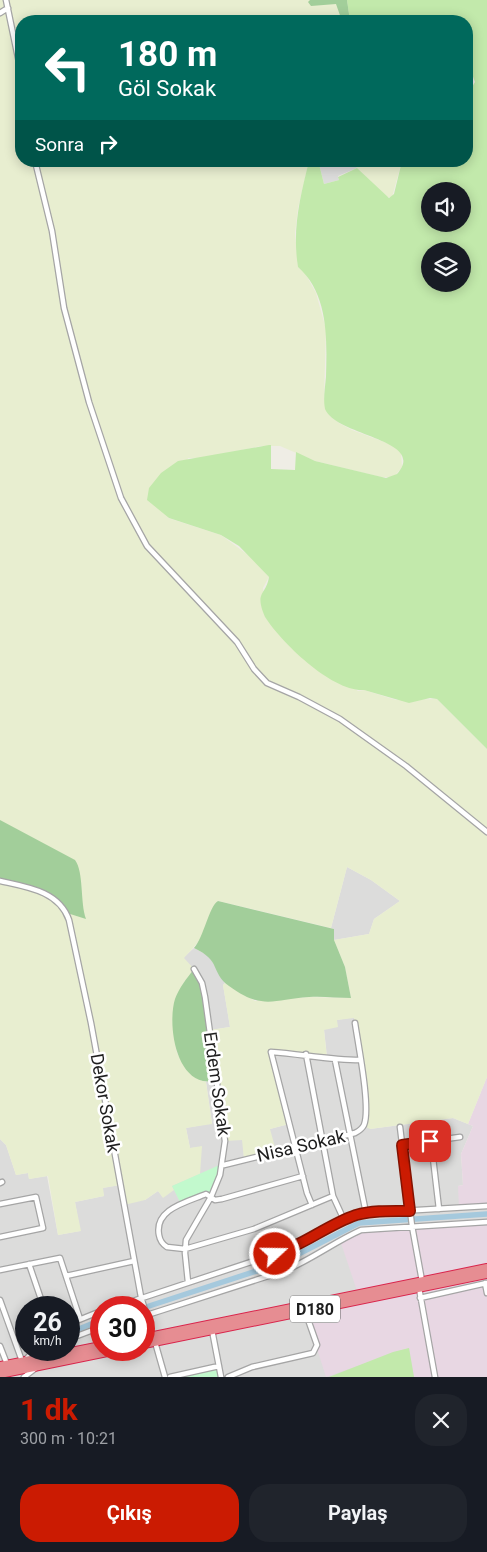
<!DOCTYPE html>
<html lang="tr">
<meta charset="utf-8">
<style>
body{margin:0;font-family:Roboto,sans-serif;background:#20242c;color:#f1f3f6;height:100vh;display:flex;flex-direction:column;font-size:19px;white-space:nowrap}
*{box-sizing:border-box;margin:0}
p{font-size:16px;color:#9ea1a6}
.icon{flex:none;width:28px;height:28px;fill:none;stroke:currentColor;stroke-width:2;stroke-linecap:round;stroke-linejoin:round}
.map{position:relative;height:1377px;overflow:hidden}
.panel{display:flex;flex-direction:column;background:#171b24;flex:1}
.panel>*{flex:none}
.banner{position:absolute;left:15px;top:15px;width:458px;height:152px;border-radius:20px;box-shadow:0 2px 12px #0003;background:#00695c;color:#fff;overflow:hidden}
.tools{position:absolute;left:421px;top:182px;display:grid;gap:10px}
.tools a{display:grid;place-items:center;width:50px;height:50px;border-radius:50%;background:#171b24;box-shadow:0 2px 12px #0003;font-size:25px}
.speed{position:absolute;left:15px;top:1296px;display:flex;gap:10px;font-size:25px;font-weight:700;text-align:center}
.speed>*{display:grid;place-content:center;width:65px;height:65px;border-radius:50%;background:#171b24;box-shadow:0 2px 12px #0003;line-height:1}
.speed small{font-size:12px;font-weight:400}
.speed .limit{border:8px solid #d22;background:#fff;color:#111}
.pin{position:absolute;display:grid;place-items:center;width:42px;height:42px;color:#fff;margin:-21px;border-radius:10px;box-shadow:0 2px 8px #0006}
.me{position:absolute;width:55px;margin:-28px;rotate:69deg;stroke-linejoin:round;filter:drop-shadow(0 0 4px #0008)}
.turn{display:flex;align-items:center;gap:18px;height:105px;padding:0 20px;font-size:22px}
.turn .icon{width:65px;height:65px;stroke-width:2.5}
.turn b{display:block;font-size:35px;line-height:42px}
.then{display:flex;align-items:center;height:48px;padding:0 20px;background:#0003;gap:10px;font-size:19px}
.round{display:grid;place-items:center;flex:none;width:52px;height:52px;border-radius:20px;background:#20242c}
.overview{display:flex;align-items:center;justify-content:space-between;height:85px;padding:0 20px}
h1{font-size:30px;font-weight:700;line-height:38px;color:#cb1b02}
.action{display:flex;gap:10px;margin-top:auto;padding:10px 20px}
.action a{flex:1;height:58px;border-radius:20px;background:#cb1b02;color:#fff;font-size:20px;font-weight:700;line-height:58px;text-align:center}
.action a+a{background:#20242c;color:#f1f3f6}
.map>svg:first-child{display:block}
</style>
<div class="map">
<svg width="487" height="1377" viewBox="0 0 487 1377">
<rect width="100%" height="100%" fill="#efede5"/>
<!-- residential -->
<path fill="#dcdcdb" fill-rule="evenodd" d="M314 161H353L357 168 338 176 339 180 324 184 319 164Z
M347 867 371 880 400 901 374 919 369 934 334 940V929L331 928Z
M194 948 209 956 225 983 223 985 230 1027 210 1030 183 958Z
M354 1017 370 1129 453 1118 473 1126 461 1154 463 1185 458 1186 487 1206V1377H0V1139L6 1145 16 1175 28 1173 29 1179 47 1176 58 1235 80 1231 75 1202 104 1196 102 1188 120 1185 145 1200 158 1191 163 1197 202 1147 190 1148 186 1128 212 1123 206 1082 218 1080 243 1139 244 1159 270 1129 289 1124 271 1052 327 1057 324 1029 337 1020ZM26 1308H69V1350H26ZM101 1308H144V1350H101Z"/>
<!-- industrial -->
<path fill="#e8d7e3" d="M487 1077V1206L459 1208 458 1186 463 1185 461 1154 473 1126 468 1124Z
M487 1222V1377H414L409 1348 326 1377 305 1311 358 1294 340 1240 361 1230Z"/>
<!-- farmland -->
<path fill="#e8eed0" d="M0 0H347L350 21H21V161H309L298 208 295 233 298 267 305 273 316 293 326 329 324 398 330 416 339 423 352 430 395 446 401 453 402 467 394 477H381L315 461 280 446H261L202 458H188L168 518 221 535 252 558 269 577 263 588 265 617 280 636 358 691 364 690 396 700 437 699 487 749V1077L468 1124 453 1118 370 1129 364 1126 365 1096 354 1018 337 1020 338 1027 324 1030 327 1058 271 1052 289 1124 270 1129 276 1151 244 1159 242 1140 225 1141 210 1030 230 1027 223 985 225 983 255 1001 309 997 351 998 345 967 334 940 369 934 374 919 400 901 371 880 347 867 331 928 218 901 201 939 184 958 194 969 183 984 174 1008 173 1016 177 1053 187 1069 200 1080 206 1082 212 1124 186 1128 190 1148 202 1146 200 1174 172 1186 174 1190 163 1198 158 1191 145 1200 124 1205 120 1185 103 1188 104 1196 75 1202 81 1231 58 1235 48 1176 29 1179 28 1173 16 1175 6 1145 0 1139Z
M353 161H402L392 197H387L357 168Z"/>
<!-- grass -->
<path fill="#c2e9ab" fill-rule="evenodd" d="M347 0H487V749L437 699 430 698 409 703 364 690C332 692 281 642 265 617 254 591 266 596 269 577L239 546 221 535 169 518 147 500 149 488 161 473 178 461 269 445H271V469L295 470 296 452 315 461 386 478 397 474C428 439 337 437 325 409 323 399 325 388 326 377 327 341 329 294 298 267 292 230 300 197 309 161L319 164 324 184 339 180 338 177 357 168 389 198 394 194 402 161H466V135L471 133 466 97 475 82 472 74 466 75V21H350ZM430 191H462V224H430ZM430 251H462V284H430Z
M409 1348 414 1377H329L393 1352Z"/>
<!-- forest -->
<path fill="#a2ce9a" d="M310 0H347L350 21H342L336 4 311 6 308 2Z
M0 820 75 860C84 872 80 903 86 919L67 913 53 896 0 881Z
M218 901 334 929V940L345 967 351 998C337 998 323 996 309 997 272 1000 262 1010 229 986 210 972 222 961 194 948 204 937 209 906 218 901Z
M194 969 200 979 218 1080C213 1081 208 1082 203 1081 174 1074 168 1022 175 999 179 988 187 978 194 969Z"/>
<!-- park -->
<path fill="#c2f9cd" d="M224 1163 211 1197 206 1194 181 1204 172 1186Z
M219 1366 221 1377H170Z"/>
<g fill="none" stroke-linecap="round" stroke-linejoin="round">
<!-- canal -->
<path stroke="#a5c9dd" stroke-width="5.5" d="M143 1308 281 1263 359 1223 487 1214
M69 1333 101 1320
M35 1358 45 1350"/>
<defs>
<path id="street" d="M6 0 21 72
M0 13 8 8
M35 161 52 231 64 308 89 402 121 498 147 546 237 642 254 669 267 683 299 697 340 719 406 766 487 832
M0 881C27 887 59 891 69 920L91 1023 141 1297 153 1336
M306 1054 333 1196 344 1220
M335 1060 366 1213
M400 1127 412 1226 422 1281
M431 1141 439 1209
M402 1145 460 1137
M224 1165 355 1133C359 1131 362 1129 364 1125 371 1108 358 1044 355 1023
M303 1176 222 1199 215 1200 206 1194C187 1202 154 1209 159 1235 160 1241 162 1244 167 1247L185 1249 254 1229 333 1196
M0 1183 2 1182
M0 1204 36 1197 43 1228 0 1237
M312 1205 307 1193 271 1052C301 1054 330 1060 360 1060
M29 1264 44 1308
M0 1270 60 1258 80 1319
M66 1276 134 1261
M188 1282 185 1253 186 1240 211 1197 220 1175 225 1141 205 997 202 983 194 969
M485 1283 487 1293
M419 1288 435 1377
M420 1298 487 1283
M0 1300 22 1361
M112 1308 290 1249 333 1225 366 1213 487 1206
M144 1316 284 1271C311 1260 334 1242 361 1230L487 1222
M69 1324 101 1311
M212 1330 221 1377
M69 1339 101 1327
M155 1342 165 1377
M0 1346 7 1364
M25 1360 35 1350
M24 1377 36 1368
M170 1377 219 1366
M228 1377 252 1367 313 1353 317 1345 305 1311"/>
<path id="highway" d="M144 1338 487 1268
M144 1344 487 1274
M0 1366 101 1346
M0 1374 117 1350"/>
</defs>
<!-- street casing -->
<use href="#street" stroke="#a5a5a5" stroke-width="7"/>
<!-- highway casing -->
<use href="#highway" stroke="#d9254c" stroke-width="10"/>
<!-- street -->
<use href="#street" stroke="#fff" stroke-width="4.5"/>
<!-- highway -->
<use href="#highway" stroke="#e68d92" stroke-width="8"/>
</g>
<g fill="none" stroke-linecap="round" stroke-linejoin="round">
<defs>
<path id="route" d="M275 1254C304 1245 327 1225 356 1215 373 1210 393 1211 410 1211L402 1145 430 1141"/>
</defs>
<!-- route casing -->
<use href="#route" stroke="#841201" stroke-width="12"/>
<!-- route -->
<use href="#route" stroke="#cb1b02" stroke-width="9"/>
</g>
<g text-anchor="middle" stroke-width="5" stroke-linejoin="round" paint-order="stroke">
<!-- shield labels -->
<rect fill="#fff" stroke="#626262" stroke-width="1" x="290" y="1295.5" width="50" height="27" rx="4"/>
<g font-size="16" font-weight="bold" fill="#1e1e1e">
<text x="315" y="1315">D180</text>
</g>
<!-- street labels -->
<g font-size="18" fill="#1e1e1e" stroke="#fff">
<text transform="translate(217 1084) rotate(82)" y="6">Erdem Sokak</text>
<text transform="translate(105 1103) rotate(80)" y="6">Dekor Sokak</text>
<text transform="translate(301 1146) rotate(-13)" y="6">Nisa Sokak</text>
</g>
</g>
</svg>
<div class="tools">
<a><svg class="icon" aria-label="sound" viewBox="0 0 24 24"><path d="M4 9h4l5-4v14l-5-4H4zM17 9q2 3 0 6"/></svg></a>
<a><svg class="icon" aria-label="layers" viewBox="0 0 24 24"><path d="M12 4l9 5-9 5-9-5zM3 14l9 5 9-5"/></svg></a>
</div>
<div class="speed"><div>26<small>km/h</small></div><div class="limit">30</div></div>
<div class="pin" style="left:430px;top:1141px;background:#d93025"><svg class="icon" aria-label="arrive" viewBox="0 0 24 24"><path d="M6 21V4h12l-3 4 3 4H6"/></svg></div>
<svg class="me" style="left:275px;top:1254px" viewBox="-20 -20 40 40"><circle r="17" fill="#cb1b02" stroke="#fff" stroke-width="3"/><path d="M0-11L8 9 0 5-8 9z" fill="#fff"/></svg>
<div class="banner">
<div class="turn"><svg class="icon" aria-label="left" viewBox="0 0 24 24"><path d="M17 20v-9H6M10 6l-5 5 5 5"/></svg><div><b>180 m</b>Göl Sokak</div></div>
<div class="then">Sonra<svg class="icon" aria-label="right" viewBox="0 0 24 24"><path d="M7 20v-9h11M14 6l5 5-5 5"/></svg></div>
</div>
</div>
<section class="panel">
<div class="overview"><div><h1>1 dk</h1><p>300 m · 10:21</p></div><a class="round"><svg class="icon" aria-label="close" viewBox="0 0 24 24"><path d="M6 6l12 12M18 6L6 18"/></svg></a></div>
<div class="action"><a>Çıkış</a><a>Paylaş</a></div>
</section>
